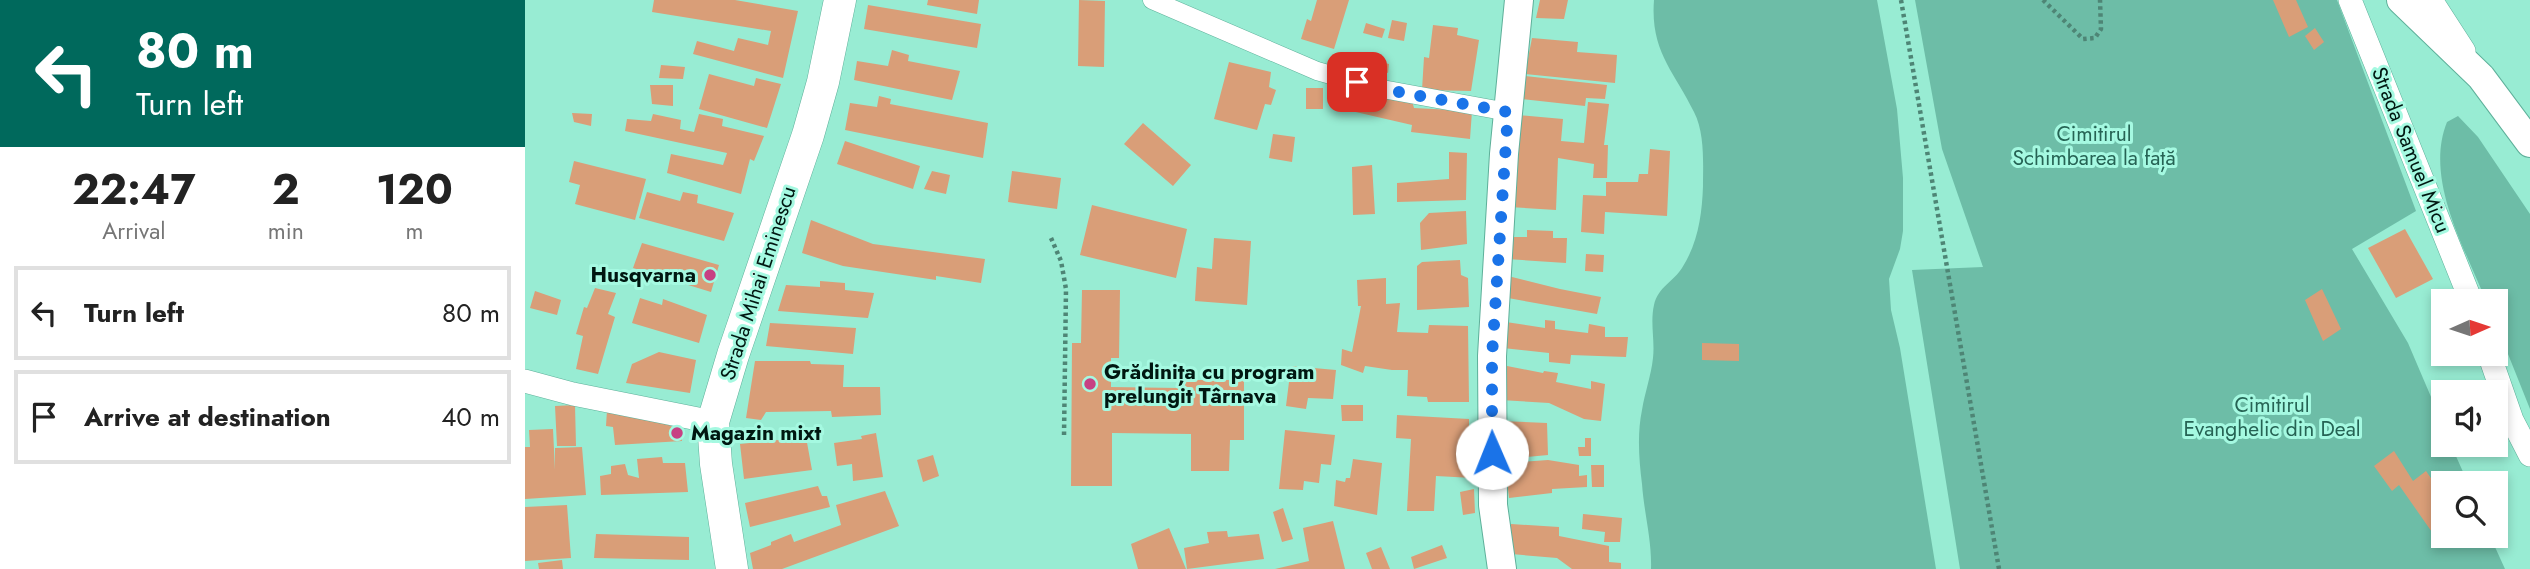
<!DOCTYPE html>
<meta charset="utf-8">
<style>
body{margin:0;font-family:Jost,sans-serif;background:#f2f2f2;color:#222;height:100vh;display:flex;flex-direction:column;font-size:26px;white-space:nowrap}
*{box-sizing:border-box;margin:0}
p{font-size:23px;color:#767676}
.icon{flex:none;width:38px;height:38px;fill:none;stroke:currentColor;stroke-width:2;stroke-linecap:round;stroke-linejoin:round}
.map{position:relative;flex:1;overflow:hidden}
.sheet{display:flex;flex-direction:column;background:#fff;width:525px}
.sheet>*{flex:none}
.top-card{background:#00695c;color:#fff;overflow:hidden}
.needle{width:46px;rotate:87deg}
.tools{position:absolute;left:1906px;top:289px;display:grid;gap:14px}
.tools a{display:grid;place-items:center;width:77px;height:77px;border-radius:0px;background:#fff;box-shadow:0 4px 10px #0003;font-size:35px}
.pin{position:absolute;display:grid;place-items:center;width:60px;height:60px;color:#fff;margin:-30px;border-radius:14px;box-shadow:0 4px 10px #0006}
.me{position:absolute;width:77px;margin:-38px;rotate:359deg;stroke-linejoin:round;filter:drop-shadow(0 0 5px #0008)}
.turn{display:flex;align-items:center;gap:24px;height:147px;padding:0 21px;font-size:32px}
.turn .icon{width:91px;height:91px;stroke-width:2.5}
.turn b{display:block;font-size:49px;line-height:60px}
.eta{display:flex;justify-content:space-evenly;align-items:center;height:119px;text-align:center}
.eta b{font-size:42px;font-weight:700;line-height:49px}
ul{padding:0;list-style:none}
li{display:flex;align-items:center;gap:21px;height:94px;margin:0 14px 10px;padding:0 7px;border:4px solid #e0e0e0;border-radius:0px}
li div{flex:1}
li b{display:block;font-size:26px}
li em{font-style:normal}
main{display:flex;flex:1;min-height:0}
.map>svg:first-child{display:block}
</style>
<main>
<section class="sheet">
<div class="top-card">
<div class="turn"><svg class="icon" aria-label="left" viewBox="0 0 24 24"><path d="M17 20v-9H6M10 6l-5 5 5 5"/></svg><div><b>80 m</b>Turn left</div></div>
</div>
<div class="eta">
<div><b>22:47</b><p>Arrival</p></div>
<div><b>2</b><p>min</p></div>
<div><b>120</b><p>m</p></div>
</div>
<ul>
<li><svg class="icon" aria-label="left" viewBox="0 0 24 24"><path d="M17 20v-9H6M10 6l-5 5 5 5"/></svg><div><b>Turn left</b></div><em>80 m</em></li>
<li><svg class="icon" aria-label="arrive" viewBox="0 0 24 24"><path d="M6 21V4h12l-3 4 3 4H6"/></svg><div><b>Arrive at destination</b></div><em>40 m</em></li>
</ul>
</section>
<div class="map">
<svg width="2005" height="569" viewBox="0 0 2005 569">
<rect width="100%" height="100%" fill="#98ecd3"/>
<!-- green -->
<path fill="#6dbda7" d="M1129 0H1352L1372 109 1378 178V231L1375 249 1364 279 1366 310 1375 348 1411 569H1126C1127 540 1119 513 1117 484 1114 460 1112 434 1117 410 1120 392 1126 376 1128 358 1130 340 1125 323 1129 305 1133 287 1149 281 1157 268 1173 243 1177 215 1178 186 1178 164 1180 133 1169 112 1149 71 1125 51 1129 0Z
M1390 0H1812L1891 211 1827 249 1883 343 1918 425V444L1926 445 1943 483H1918V536H1965L1980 569H1435L1387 270 1458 267 1417 149Z
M1933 116 1953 137 2005 214V409L1971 324 1970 301H1961C1940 248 1899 179 1922 122Z"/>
<!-- building -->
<path fill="#d99e78" d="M129 0H210L273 11 258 78 168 54 172 41 209 51 213 38 243 45 246 31 127 12Z
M403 0H454L452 14 402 5Z
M554 0 580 1 579 67 553 66Z
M792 0H824L809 49 776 39 782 19 786 21Z
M1015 0H1043L1039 19 1011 18Z
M1748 0H1771L1783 27 1764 37Z
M343 5 456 24 452 48 339 29Z
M867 20 882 23 879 41 863 38Z
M841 23 860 29 857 38 838 33Z
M908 25 933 28 932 35 954 40 946 91 897 90 899 57 904 58Z
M1790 28 1799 42 1789 50 1780 36Z
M1007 38 1053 42 1052 52 1092 55 1090 83 1000 74Z
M367 50 384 55 383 61 435 71 427 100 329 80 332 61 363 66Z
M842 58 864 64 863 73 840 66Z
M704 62 746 72 744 87 751 90 746 105 740 104 732 130 689 119Z
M136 65 160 67 158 79 134 78Z
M184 74 229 86 231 78 256 84 242 128 174 109Z
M1000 76 1082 85 1080 99 1061 98 1060 106 996 99Z
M125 85H148V106L127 104Z
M781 88H798V109H781Z
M826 89 887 101 889 108 947 111 945 139 886 132 887 125 822 110Z
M354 96 366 99 365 104 463 123 458 158 320 130 325 103 352 107Z
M1063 102 1084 104 1079 145H1083L1082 178H1068L1069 164 1033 158 1031 210 984 207 993 115 1038 119 1036 141 1059 143Z
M47 113 67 114 66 126 49 122Z
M128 114 156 120 155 129 169 132 174 114 198 119 197 126 239 136 229 161 225 159 216 194 142 173 146 154 198 165 202 153 100 131 102 119 126 121Z
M618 123 666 165 648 186 599 144Z
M748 134 770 137 767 162 744 158Z
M320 141 395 166 388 189 312 164Z
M1125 149 1145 151 1142 216 1080 212 1079 234 1056 232 1058 195 1081 196V182H1113L1114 174H1123Z
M924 152 942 153 941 200 872 202V183L924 179Z
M49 161 121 179 110 220 50 204 55 185 44 182Z
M847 165 850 214 828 215 827 167Z
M407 171 425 175 421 194 399 189Z
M487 171 536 178 532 209 483 202Z
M122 192 155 201 158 192 173 195 172 203 209 213 199 241 114 218Z
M567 205 662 229 651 278 555 255Z
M941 211 942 244 896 250 895 223 904 213Z
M286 220 348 244 460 259 456 283 411 276V280L318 266 277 253Z
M1880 229 1908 279 1871 298 1843 248Z
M1002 230 1028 231V238H1042L1041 263 982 259V237H1002Z
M689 238 726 241 722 305 670 301 672 267 687 269Z
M117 243 194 265 186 292 108 268Z
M1061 254 1079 255 1078 272 1060 271Z
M935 260 936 275 943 278 944 307 892 310V266L897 262Z
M983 276 1035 289 1076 297 1072 314 983 298Z
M861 278V304L875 303 872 332 903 333 904 325 943 326 944 402H903L902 397 882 396 883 370H867L840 366 838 373 816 365 817 349 827 352 836 306H833L832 280Z
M295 281 320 283V290L349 293 343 318 253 311 261 285 295 287Z
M70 288 91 293 83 314 90 317 73 374 51 369 58 336 51 334 59 307 62 308Z
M1797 289 1816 329 1798 341 1780 300Z
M557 290H595L594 358H586V387L654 388V380H719V440H705L704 471H666V434L587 433V486H546L547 343H556Z
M10 291 36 300 32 315 5 308Z
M115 298 137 305 138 299 182 315 174 343 107 323Z
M1020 320 1030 321V329L1063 333 1064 324 1080 327V337H1103L1101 357 1046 355 1045 364 1024 362V353L978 348 981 322 1020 328Z
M245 323 331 328 328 354 241 346Z
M1177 343 1214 344V361L1177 360Z
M134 352 171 360 165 393 101 383 107 364Z
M230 361H285L286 364 319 365 318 387H355L356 415 307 417 306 411 241 412 236 420 221 418Z
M977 365 1018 373 1019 371 1033 373 1031 382 1066 389V381L1080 384 1076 421 1059 419 1024 403 975 400Z
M766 366 811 370 808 399 783 398 781 409 761 406Z
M50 405 51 446H32L30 406Z
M816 405H838V421H817Z
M82 410 144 425 156 432 157 441 90 445 88 427 81 426Z
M872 415 944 419V444L950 445 948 478 911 476 909 511H882L886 439 871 438Z
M975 421 1022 423 1023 455 979 459Z
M28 429 30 470V448L57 447 61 495 0 499V447H5L4 430Z
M760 430 810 435 806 465 796 464 794 483 779 481 778 490 754 489Z
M351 433 358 477 328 481 327 464 312 466 309 443 337 439 336 436Z
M281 437 287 470 219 479 215 444Z
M1060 438H1066V456H1054L1053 447H1060Z
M1869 451 1888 481 1901 471 1917 494 1914 496 1918 502V528L1909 535 1874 485 1867 491 1849 466Z
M408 455 414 476 398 482 392 460Z
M137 457 138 463H160L163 492 76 495 75 476 86 474V466L100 464 103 475 114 478 112 459Z
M828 459 857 463 852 515 809 506 811 480 820 482 821 478H825Z
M1023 460 1054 465V476L1062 475V487L1027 489V493L984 498 980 463Z
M1066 465H1079V487H1067Z
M293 486 297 496H302L305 507 225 527 220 503Z
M949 489 950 513 938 515 935 492Z
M360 491 374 526 257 569H228L225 553 246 545V542L266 534 269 542 316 525 311 505Z
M42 505 46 558 0 561V507Z
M758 508 768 539 757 542 748 512Z
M1058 514 1097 518 1095 542H1079L1080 532 1057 529Z
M808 521 820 569H750L784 561 778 528Z
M986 524 1034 527V536L1084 546V562L1096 563V569H1047L1032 558 986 554Z
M644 528 661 569H613L606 544Z
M702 531 703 537 734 534 739 559 662 569 659 548 684 543 682 532Z
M71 534 164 537V560L69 558Z
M917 545 922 558 889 569 886 557Z
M856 547 865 569H847L841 553Z
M37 560 38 569H14L13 563Z"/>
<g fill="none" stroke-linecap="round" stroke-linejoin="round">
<defs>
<path id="pedestrian" d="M627 0 792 71 852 88 983 112"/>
<path id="minor" d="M1825 0 1946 301
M1906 0 1939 51
M1964 354 1987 420 2005 455
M0 381 48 394 188 422"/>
<path id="tertiary" d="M1876 0 1956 77 2005 143
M977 569 968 505 967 356 979 154 994 0"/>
<path id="secondary" d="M207 569 191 464 188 422 208 355 283 135 298 82 315 0"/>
</defs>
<!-- pedestrian casing -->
<use href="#pedestrian" stroke="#5eb09a" stroke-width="19"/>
<!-- minor casing -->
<use href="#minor" stroke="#5eb09a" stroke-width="24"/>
<!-- tertiary casing -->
<use href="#tertiary" stroke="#5eb09a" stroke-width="30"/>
<!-- secondary casing -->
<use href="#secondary" stroke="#5eb09a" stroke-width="33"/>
<!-- path -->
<path stroke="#4e8575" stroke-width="4.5" stroke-dasharray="3.5 3.5" stroke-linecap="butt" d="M1376 0 1474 569
M1518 0 1558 39 1570 38 1576 29 1575 0
M526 238 536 261 541 289 539 436"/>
<!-- pedestrian -->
<use href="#pedestrian" stroke="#fff" stroke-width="18"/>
<!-- minor -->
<use href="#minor" stroke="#fff" stroke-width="23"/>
<!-- tertiary -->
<use href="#tertiary" stroke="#fff" stroke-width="28"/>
<!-- secondary -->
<use href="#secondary" stroke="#fff" stroke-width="32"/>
</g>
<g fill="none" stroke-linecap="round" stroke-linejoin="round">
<!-- route -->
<path stroke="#1a73e8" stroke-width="12" stroke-dasharray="0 21.6" d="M832 82 852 88 983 112 967 356V453"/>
</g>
<!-- markers -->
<g fill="#c74183" stroke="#a5f9e1" stroke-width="2.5">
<circle cx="185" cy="275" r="7"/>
<circle cx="565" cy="384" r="7"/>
<circle cx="152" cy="433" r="7"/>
</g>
<g text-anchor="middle" stroke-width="6" stroke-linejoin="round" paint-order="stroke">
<!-- park labels -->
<g font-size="21" fill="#266354" stroke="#a5f9e1">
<text x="1569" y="141">Cimitirul<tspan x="1569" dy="24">Schimbarea la față</tspan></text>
<text x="1747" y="412">Cimitirul<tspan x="1747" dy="24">Evanghelic din Deal</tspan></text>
</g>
<!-- street labels -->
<g font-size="21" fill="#001711" stroke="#a5f9e1">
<text transform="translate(1886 150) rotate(68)" y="7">Strada Samuel Micu</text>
<text transform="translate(233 283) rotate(-72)" y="7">Strada Mihai Eminescu</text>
</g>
<!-- poi labels -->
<g font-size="21" font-weight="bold" fill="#001711" stroke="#a5f9e1" text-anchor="start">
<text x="171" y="282" text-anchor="end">Husqvarna</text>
<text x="579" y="379">Grădinița cu program<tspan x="579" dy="24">prelungit Târnava</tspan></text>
<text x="166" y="440">Magazin mixt</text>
</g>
</g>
</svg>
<div class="tools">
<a><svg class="needle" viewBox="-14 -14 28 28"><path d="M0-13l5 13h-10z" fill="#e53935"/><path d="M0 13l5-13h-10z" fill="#767676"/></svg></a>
<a><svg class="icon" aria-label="sound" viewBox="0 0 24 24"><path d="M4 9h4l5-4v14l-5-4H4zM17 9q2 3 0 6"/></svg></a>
<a><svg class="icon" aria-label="search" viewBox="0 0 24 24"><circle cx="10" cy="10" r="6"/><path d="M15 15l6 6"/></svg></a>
</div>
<div class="pin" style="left:832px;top:82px;background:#d93025"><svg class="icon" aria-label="arrive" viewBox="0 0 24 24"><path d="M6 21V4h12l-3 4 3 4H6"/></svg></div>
<svg class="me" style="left:967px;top:453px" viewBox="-20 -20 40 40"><circle r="19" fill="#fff"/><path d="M0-13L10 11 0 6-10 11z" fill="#1a73e8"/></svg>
</div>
</main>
